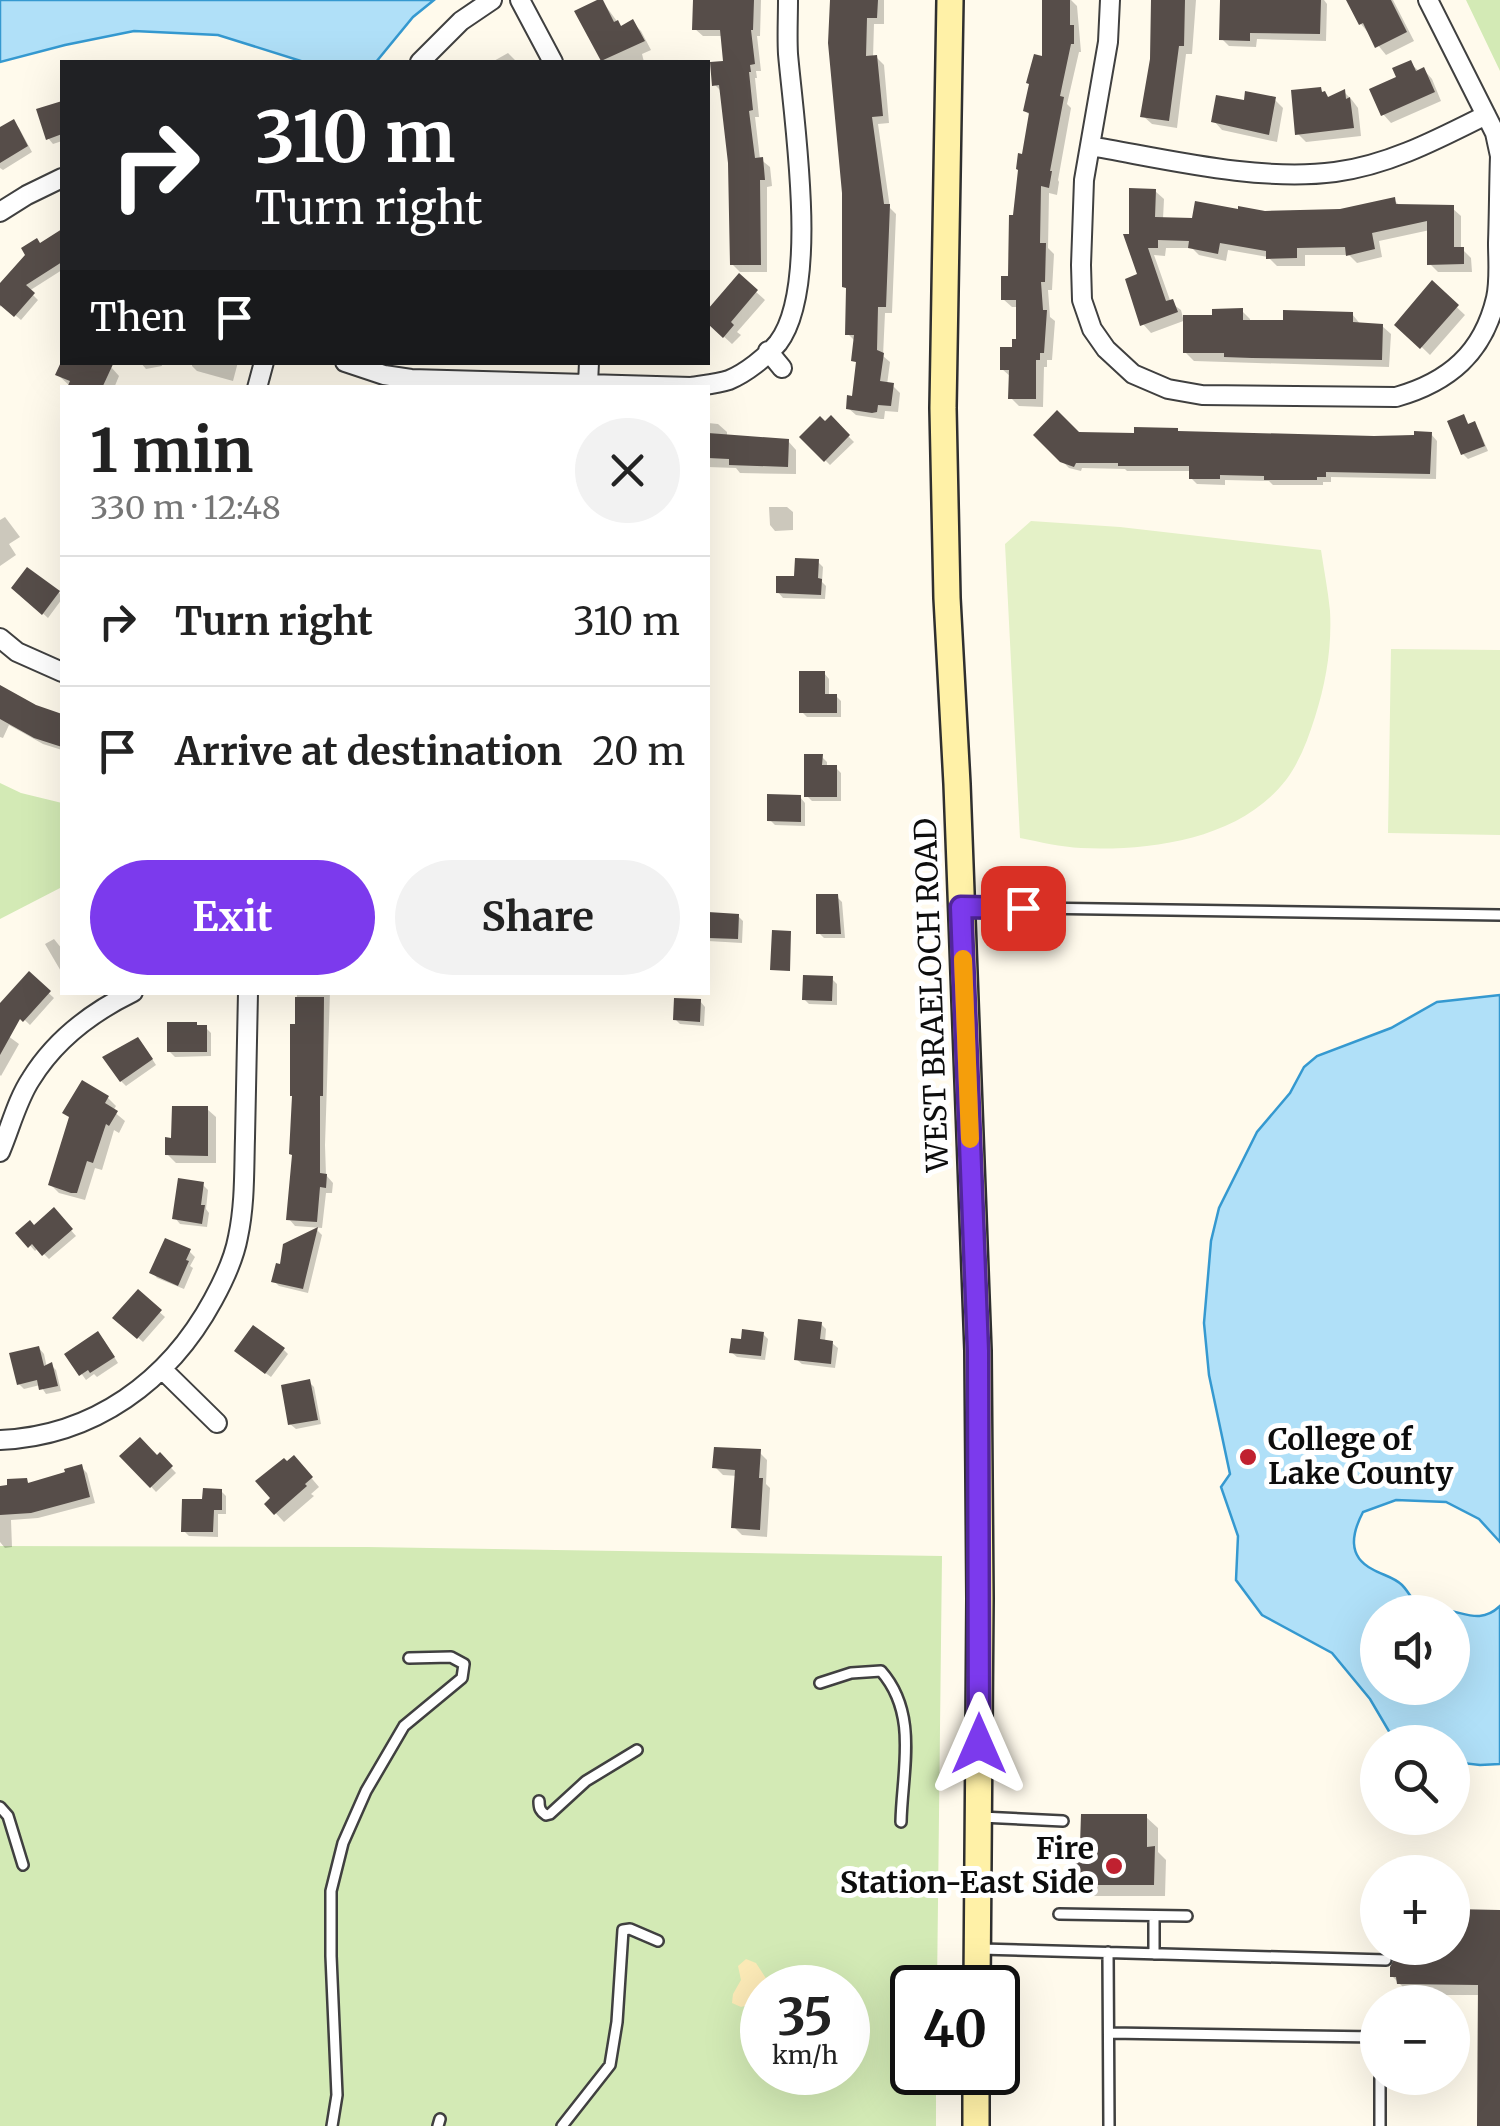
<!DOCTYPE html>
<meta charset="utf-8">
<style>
body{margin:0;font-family:Merriweather,serif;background:#f2f2f2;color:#222;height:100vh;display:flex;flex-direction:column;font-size:38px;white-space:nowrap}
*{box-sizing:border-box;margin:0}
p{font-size:32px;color:#767676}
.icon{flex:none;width:55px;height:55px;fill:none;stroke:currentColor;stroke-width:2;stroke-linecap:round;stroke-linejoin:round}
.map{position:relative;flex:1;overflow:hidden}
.sheet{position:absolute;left:60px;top:385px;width:650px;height:610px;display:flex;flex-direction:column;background:#fff;border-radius:0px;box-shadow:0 10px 40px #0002}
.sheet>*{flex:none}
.banner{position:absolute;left:60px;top:60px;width:650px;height:305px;border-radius:0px;box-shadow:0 10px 40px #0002;background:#202124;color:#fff;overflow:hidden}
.fabs{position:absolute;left:1360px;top:1595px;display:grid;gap:20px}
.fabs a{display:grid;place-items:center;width:110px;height:110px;border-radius:50%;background:#fff;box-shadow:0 10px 40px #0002;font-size:50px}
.speed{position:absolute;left:740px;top:1965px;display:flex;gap:20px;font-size:50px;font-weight:700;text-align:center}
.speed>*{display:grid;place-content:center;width:130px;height:130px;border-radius:50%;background:#fff;box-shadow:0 10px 40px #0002;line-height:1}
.speed small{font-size:25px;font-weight:400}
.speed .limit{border:5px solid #111;border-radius:15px;background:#fff;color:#111}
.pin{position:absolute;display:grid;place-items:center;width:85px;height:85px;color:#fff;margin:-42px;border-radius:20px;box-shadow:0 5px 15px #0006}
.me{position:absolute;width:110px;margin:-55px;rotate:0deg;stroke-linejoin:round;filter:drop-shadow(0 0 8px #0008)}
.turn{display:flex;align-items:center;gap:35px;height:210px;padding:0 30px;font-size:45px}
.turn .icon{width:130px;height:130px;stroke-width:2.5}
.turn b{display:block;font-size:70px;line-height:85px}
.then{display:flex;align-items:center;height:95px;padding:0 30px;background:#0003;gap:20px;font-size:38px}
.round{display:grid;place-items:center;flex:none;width:105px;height:105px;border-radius:52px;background:#f2f2f2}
.headline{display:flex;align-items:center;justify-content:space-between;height:170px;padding:0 30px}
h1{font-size:60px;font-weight:700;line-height:75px}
.primary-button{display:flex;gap:20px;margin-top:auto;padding:20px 30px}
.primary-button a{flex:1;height:115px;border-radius:60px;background:#7c3aed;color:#fff;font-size:40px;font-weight:700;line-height:115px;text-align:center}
.primary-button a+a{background:#f2f2f2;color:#222}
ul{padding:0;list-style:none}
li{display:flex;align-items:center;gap:30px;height:130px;padding:0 30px;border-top:2px solid #e0e0e0}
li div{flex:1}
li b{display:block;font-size:38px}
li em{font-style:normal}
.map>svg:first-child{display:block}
</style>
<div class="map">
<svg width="1500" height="2126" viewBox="0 0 1500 2126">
<rect width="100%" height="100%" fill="#fffaec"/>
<!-- green -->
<path fill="#d3eab5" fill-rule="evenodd" d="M1466 0H1500V71Z
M0 783 21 793 62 803V887L0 919Z
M0 1546 367 1547 942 1556 937 1987 912 1988V2072L936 2073V2126H0ZM762 1988H848V2072H762Z"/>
<!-- sand -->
<path fill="#fceab7" d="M746 1959 756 1963 771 1986 762 1988V2007L752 2004 741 2007 732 2003 733 1994 741 1980 738 1966Z"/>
<!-- pitch -->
<path fill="#e4f1c7" d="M1031 521 1120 527 1321 550C1324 570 1328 591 1330 611 1332 647 1326 683 1315 717 1308 739 1300 761 1286 780 1240 839 1152 851 1081 848 1061 847 1040 842 1020 838L1005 544Z
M1391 649 1500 650V835L1388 833Z"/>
<!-- water -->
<path fill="#b0e0f8" stroke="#3599d0" stroke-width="2.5" d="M0 0H434L413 17 376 62H304L218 35 134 31 65 45 0 62Z
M1500 995V1542L1479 1519 1446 1502 1396 1500 1363 1512C1352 1533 1347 1556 1372 1569 1382 1575 1394 1577 1402 1585 1409 1592 1415 1604 1421 1612H1378V1688H1452V1612H1424C1429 1612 1435 1610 1441 1610 1462 1610 1479 1626 1500 1606V1764L1480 1765 1453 1762 1452 1742H1405L1390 1733 1370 1699 1332 1653 1262 1615 1236 1580 1238 1536 1221 1487 1230 1474 1209 1375 1204 1323 1211 1241 1219 1208 1257 1132 1290 1093 1304 1067 1317 1056 1391 1028 1437 1002Z"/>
<!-- shadow -->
<path fill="#0003" d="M695 0H761L760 36H757L761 71H756L757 78H755L759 117H755L760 159 770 167 772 186 767 187V272H740L732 264 730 163 723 93 715 85 725 64 723 36H703L695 29Z
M833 0H884V24H874L873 58 876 57 884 65 889 123 878 124 890 208 896 214 892 313H885L883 356 890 362 887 385 893 386 900 393 898 412 885 411 884 419H881L856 415 848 408 854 399 858 364 854 360 856 342 848 334V290L844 286 845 193Z
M1045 0H1071L1077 6 1081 52H1079L1067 104 1071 108 1058 180 1059 182 1057 195 1049 193 1048 248 1054 254 1052 290H1048L1050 317 1055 321 1052 360H1047V367H1044L1043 407 1019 406 1011 398V377L1002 369 1018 341 1019 307H1012L1003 299 1011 279 1015 218 1031 116 1025 111 1045 59Z
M1153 0H1196L1192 54H1186L1177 128 1152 124 1143 116 1152 59Z
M1223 0H1324L1327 4 1326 41 1257 39 1256 47 1229 46 1222 39Z
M1349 0H1393L1414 41 1386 55 1361 24Z
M602 1 622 28 632 22 641 31 651 50 642 54 644 62H605L603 61 578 12Z
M508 53 517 62H492Z
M1410 63 1420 72 1424 70 1432 79 1441 101 1391 123 1383 114Z
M1320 90 1329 99 1344 92 1352 100 1358 108 1361 136 1306 142 1298 134Z
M1275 100 1283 108 1277 142 1222 130 1214 121 1246 103Z
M62 104V141L53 144 48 138 39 111Z
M13 122 19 128 32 152 3 170 0 168V129Z
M1155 191 1164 199 1163 219 1194 220 1265 213 1341 211 1394 200 1401 207 1452 208 1461 216V248L1471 258 1472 272H1438L1430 264V230L1379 241 1382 257 1357 263 1349 255H1305V266H1277L1268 257 1228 250 1226 261 1199 255 1192 248H1166L1165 256 1154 255 1171 303 1181 310 1183 318H1214L1242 311 1250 319V323H1285L1352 314 1361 325 1382 326 1391 334 1389 367 1194 361 1185 352 1186 320 1151 333 1143 324 1141 276 1131 237Z
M62 232V270L29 291 38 300 21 320 2 304 0 307V287L41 245Z
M739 277 765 300 737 332 741 335 732 344 708 322V313Z
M1432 284 1465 315 1430 355 1398 324Z
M140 362H161L162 366 146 369Z
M192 362H238L233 381 197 371 192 366Z
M111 367 119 376 114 388H72L58 375Z
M1463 417 1470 426 1474 424 1479 430 1488 451 1468 459 1463 454Z
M831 419 854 442 830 465 802 437 825 425Z
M708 423 718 424 727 432V436L788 441 796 450V474L740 473 736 468 708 467Z
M1180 433 1374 438 1431 434 1437 441 1436 479 1331 477V482H1323V485H1273L1269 481 1225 480V485L1197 484 1191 478V471H1127L1125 469 1082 468 1081 471 1069 468 1037 435Z
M769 507H787L793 512V530L775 531 770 525Z
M5 517 20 537 9 544 16 555 0 566V520Z
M818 562 823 567 822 582 826 586 825 599 783 598 778 592Z
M15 588 59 592 62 599 48 618Z
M824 673 829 679V696H836L841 701V717H807L802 712Z
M0 688 35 708 62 716V750L43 744 9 725 3 738 0 737Z
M821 756 827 762V768H836L841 773V801H812L807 796Z
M800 797 805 803V826L775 825 770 820Z
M837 897 842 902 845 938H824L819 933Z
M708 915 738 916 743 921 742 943 708 941Z
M54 939 62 949V973L45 944Z
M29 975 54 998 30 1025 5 1001Z
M832 979 837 984V1005L809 1004 804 999Z
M297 992H330L325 1145 326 1175 333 1183 332 1193H326L322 1228 295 1226 289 1219 294 1156Z
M700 1001 705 1007 704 1026 680 1024 675 1019Z
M206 1028 211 1033V1056L175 1057 169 1051Z
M0 1030 19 1044 1 1076 0 1075Z
M143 1045 156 1065 126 1086 121 1081Z
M83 1083 108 1098 116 1106 113 1111 125 1121 119 1133 114 1130 102 1170 95 1168 85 1200 59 1193 50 1184Z
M207 1109 216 1117V1163H176L167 1154 174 1140Z
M203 1185 208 1190 206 1209 209 1213 207 1227 180 1224 175 1218Z
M54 1211 76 1236 49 1259 38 1248 35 1251 19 1233 34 1228Z
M317 1230 322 1235 308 1293 279 1286 274 1281 282 1267Z
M189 1251 195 1257 190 1266 193 1268 184 1289 157 1278 152 1272Z
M138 1293 165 1317 143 1342 116 1318Z
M821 1324 826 1329 825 1342 832 1343 838 1348 835 1368 802 1364 796 1359Z
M763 1334 768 1339 765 1360 737 1357 731 1352Z
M103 1339 118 1363 97 1377 94 1374 86 1380 68 1355Z
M39 1348 44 1354 47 1368 51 1365 56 1370 61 1391 46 1394 40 1385 24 1389 19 1384Z
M283 1349 288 1354 271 1377 242 1356Z
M309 1382 314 1387 321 1424 296 1429 290 1424Z
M759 1452 767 1460 766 1484 770 1488 767 1537 742 1535 734 1527 738 1476 723 1475 715 1467Z
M123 1456H160L176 1473 156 1492Z
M81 1467 87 1473 95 1503 38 1518 11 1520 12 1547 5 1548 0 1542V1489L26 1481 30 1484Z
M302 1467 319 1487 311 1494 314 1496 284 1522 267 1504Z
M221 1491 226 1496V1514H218V1537L189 1536 184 1531 205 1502Z
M1146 1817 1158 1828V1852L1166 1860 1165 1896H1087L1075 1884Z
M1500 1912V2126H1480L1481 1995H1411L1392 1976 1397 1959 1393 1948H1452Z"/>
<!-- building -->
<path fill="#564d49" d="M597 0H603L614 22 618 20 621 26 633 19 645 41 601 61 574 11Z
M693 0H754L753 30H751L755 64 750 65 751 72H749L753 110 749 111 755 158 763 157 765 180H760L761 265H730L728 163 719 85 712 86 710 62 723 61 720 30H692Z
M830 0H878L877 18H867L866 56 877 55 883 116 872 117 884 204H890L886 307H878L877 350 884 353 880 381 894 383 891 406 878 405 877 412 872 413 846 409 847 395 852 396 856 362 851 361 854 335H845L846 288 842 287V193L828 43Z
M1042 0H1070V25H1074V44H1071L1060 96 1064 97 1050 171H1052L1049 188 1041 186 1040 243H1046L1045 282H1041L1043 310H1047L1044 353H1040V360H1036V399H1008L1009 370H1000V347H1012V339H1016V300H1001V276H1008L1009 215H1013L1018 170 1016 169 1018 153 1022 154 1029 113 1023 111 1029 84 1026 83 1034 54 1042 56Z
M1151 0H1185L1184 46H1179L1169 121 1140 117 1150 59Z
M1220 0H1321L1320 34 1250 33V41L1219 40Z
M1346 0H1391L1407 32 1375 48 1363 23 1359 25Z
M1411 60 1416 71 1424 67 1435 92 1381 116 1369 89 1396 77 1392 68Z
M1321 87 1322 92 1325 91 1328 97 1345 89 1346 99 1350 97 1354 128 1295 135 1291 90Z
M1245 91 1276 97 1269 135 1211 122 1216 95 1244 100Z
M62 101V134L46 140 36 109Z
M14 119 28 146 0 163V127Z
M1129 188 1156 189 1155 217 1192 218 1195 201 1238 209V206L1265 211 1340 209 1395 197 1396 204 1454 205V247H1464V264L1427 265V221L1372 233 1375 249 1346 256 1345 247 1297 248V258L1266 259V251L1220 243 1218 254 1188 248 1189 241 1158 240V248H1148L1166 301 1173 299 1178 312 1140 326 1125 279 1137 274 1123 234H1129Z
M62 229V262L26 285 35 293 14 317 0 305V283L25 255 21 248 37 238 40 243Z
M739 273 758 290 731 322 734 325 723 338 708 324V309Z
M1432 280 1459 305 1420 349 1394 325Z
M1243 308V320H1283V310L1353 312V322L1383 324 1382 360 1252 358 1224 357V353H1183V315H1212V309Z
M61 362H114L102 388H67L70 381 55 375Z
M1057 410 1079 432 1134 433V427L1178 428V431L1374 436 1414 435V431L1432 432 1430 474 1326 472V477H1317V480H1264V476L1220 475V479H1189V466H1118V463H1076L1074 467 1060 462 1033 435Z
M1464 414 1468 424 1475 421 1485 446 1461 455 1447 421Z
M831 415 850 435 824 462 799 437 820 416 825 421Z
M708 433 789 439 788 467 729 465V459L708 458Z
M795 558 819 559 818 578 822 579 821 595 776 593V576H794Z
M27 567 60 591 42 615 11 588Z
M799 671H825V694H837V713H799Z
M0 685 36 705 62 714V747L34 738 0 719Z
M804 754H823L822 765H837V797H804Z
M767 794 801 795V822L767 821Z
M816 894H838L841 934H816Z
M708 912 739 914 738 939 708 938Z
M772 930 791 931 790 971 770 970Z
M29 971 51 991 23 1022 20 1019 0 1055V1003Z
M803 975 833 976 832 1001 802 1000Z
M295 997H324L323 1096H320V1173L327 1174 326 1188 320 1187 317 1222 286 1220 292 1155 289 1154 292 1096H290V1024H295Z
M674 998 701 999 700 1022 673 1020Z
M167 1022H197V1025H207V1052H167Z
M138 1037 153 1059 120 1082 102 1057Z
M82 1080 109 1096 105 1103 118 1111 109 1126 106 1124 93 1163 87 1161 77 1193H71L48 1185 69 1117 62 1113Z
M172 1106H208V1156L165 1155V1137L171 1138Z
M178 1178 204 1182 201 1205H205L202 1224 172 1219Z
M54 1207 73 1229 42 1256 32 1244 28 1248 15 1233 30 1220 34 1225Z
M318 1227 303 1289 271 1282 276 1263 280 1264 283 1244Z
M165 1238 191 1249 186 1260 189 1261 178 1286 149 1273Z
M138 1289 162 1310 137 1339 112 1318Z
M798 1319 822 1322 820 1339 833 1341 831 1364 794 1360Z
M253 1325 285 1348 265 1374 234 1351Z
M742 1329 764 1332 761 1356 729 1353 731 1338 741 1339Z
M98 1331 115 1357 90 1373 88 1370 79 1376 64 1354Z
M39 1346 44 1366 52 1362 58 1386 39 1390 37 1380 17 1385 9 1353Z
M310 1379 318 1420 288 1425 281 1385Z
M140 1437 157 1455 160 1452 173 1466 150 1488 119 1456Z
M714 1447 761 1449 759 1478H763L760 1530 731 1528 735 1470 712 1468Z
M294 1455 313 1477 305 1484 307 1486 274 1515 264 1504 270 1498 255 1481 284 1458 287 1461Z
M82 1464 90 1497 31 1513 0 1515V1486L7 1485V1479L27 1478 28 1483 65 1472 64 1469Z
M203 1488 222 1489V1510H214L213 1532H181L182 1499H202Z
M1081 1814H1147V1847L1155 1846 1154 1885H1073V1845H1080Z
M1452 1909 1500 1910V2126H1477L1478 1985 1397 1984 1396 1977H1390V1967L1394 1959 1390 1953V1948H1452Z"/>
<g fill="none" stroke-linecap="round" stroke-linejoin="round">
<defs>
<path id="lane" d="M964 907 1500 915
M820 1683 851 1673 881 1671C919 1714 902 1771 901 1822
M539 1801C539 1808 540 1811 546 1815L550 1814 586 1781 637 1750
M0 1807 8 1816 23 1865
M981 1817 1063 1821
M1059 1914 1187 1916
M980 1949 1386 1960
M1108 1952 1109 2126
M1154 1954V1916
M1109 2033 1378 2037
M332 2126 337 2095 331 1956V1891L343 1843 366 1791 404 1726 462 1678 464 1664 451 1657 409 1658
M438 2126 440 2119
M562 2126 610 2065 617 2022 623 1930 630 1929 658 1941
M1380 2126V2078"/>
<path id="street" d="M520 0 553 62
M1110 0 1108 42 1084 180 1081 265 1082 300 1092 329 1106 349 1133 374 1168 389 1202 395 1396 397C1449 382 1483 353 1496 298 1500 280 1498 260 1498 243 1499 214 1499 185 1500 156L1495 133 1428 0
M420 62 461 21 492 0
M1090 146C1166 159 1258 182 1335 172 1389 165 1438 139 1486 115
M0 212 27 195 62 178
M768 351 782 368
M345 362 384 375 411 379 691 387C703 385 717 384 729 380 746 373 766 357 778 343 820 288 794 123 788 54 787 36 788 18 788 0
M588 384 589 362
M257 388 264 362
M0 638 17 652 62 672
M0 1152C10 1129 17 1100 31 1079 55 1040 92 1012 133 992
M162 1369 217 1423
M0 1440C94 1436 169 1381 213 1300 224 1280 234 1259 238 1237 245 1204 244 1171 245 1138 246 1089 247 1041 248 992"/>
<path id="secondary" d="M950 0 943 408 947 598 957 784 978 1351 980 1598 977 1988
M976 2126V2072"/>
</defs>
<!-- lane casing -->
<use href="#lane" stroke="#404040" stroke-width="14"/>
<!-- street casing -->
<use href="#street" stroke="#404040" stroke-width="22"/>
<!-- secondary casing -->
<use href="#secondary" stroke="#2f2f2f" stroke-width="30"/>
<!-- lane -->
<use href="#lane" stroke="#fff" stroke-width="9"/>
<!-- street -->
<use href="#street" stroke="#fff" stroke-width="18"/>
<!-- secondary -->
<use href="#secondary" stroke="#fff1a7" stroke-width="25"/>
</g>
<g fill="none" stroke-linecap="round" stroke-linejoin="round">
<defs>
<path id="route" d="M979 1744 978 1351 961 907 1023 908"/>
</defs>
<!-- route casing -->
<use href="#route" stroke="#51269a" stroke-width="25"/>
<!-- route -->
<use href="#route" stroke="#7c3aed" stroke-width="18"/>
<!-- slow -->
<path stroke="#f59e0b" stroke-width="18" d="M963 959 970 1139"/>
</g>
<!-- markers -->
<g fill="#c02130" stroke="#fff" stroke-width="4">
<circle cx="1248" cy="1457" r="10"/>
<circle cx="1114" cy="1866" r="10"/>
</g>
<g text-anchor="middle" stroke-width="10" stroke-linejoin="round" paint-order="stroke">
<!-- street labels -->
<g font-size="30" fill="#0d0d0d" stroke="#fff">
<text transform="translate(932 995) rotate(-92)" y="10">WEST BRAELOCH ROAD</text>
</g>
<!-- poi labels -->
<g font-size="30" font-weight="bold" fill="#0d0d0d" stroke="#fff" text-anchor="start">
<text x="1268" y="1450">College of<tspan x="1268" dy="34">Lake County</tspan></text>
<text x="1094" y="1859" text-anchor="end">Fire<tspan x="1094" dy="34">Station-East Side</tspan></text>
</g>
</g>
</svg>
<div class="fabs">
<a><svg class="icon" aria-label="sound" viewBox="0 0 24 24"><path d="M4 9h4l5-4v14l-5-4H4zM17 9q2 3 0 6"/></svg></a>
<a><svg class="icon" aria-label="search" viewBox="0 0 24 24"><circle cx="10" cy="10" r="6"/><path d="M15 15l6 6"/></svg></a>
<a>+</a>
<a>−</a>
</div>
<div class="speed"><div>35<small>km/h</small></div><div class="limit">40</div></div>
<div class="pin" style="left:1023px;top:908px;background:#d93025"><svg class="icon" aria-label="arrive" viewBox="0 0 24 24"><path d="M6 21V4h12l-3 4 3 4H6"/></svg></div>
<svg class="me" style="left:979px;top:1744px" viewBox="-20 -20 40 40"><path d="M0-17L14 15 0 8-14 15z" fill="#7c3aed" stroke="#fff" stroke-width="4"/></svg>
<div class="banner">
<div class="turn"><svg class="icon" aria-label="right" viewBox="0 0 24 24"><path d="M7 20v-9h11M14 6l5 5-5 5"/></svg><div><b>310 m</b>Turn right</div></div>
<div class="then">Then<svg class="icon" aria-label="arrive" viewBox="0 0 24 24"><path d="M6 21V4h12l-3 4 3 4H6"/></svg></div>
</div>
<section class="sheet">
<div class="headline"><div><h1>1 min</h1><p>330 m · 12:48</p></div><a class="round"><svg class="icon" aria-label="close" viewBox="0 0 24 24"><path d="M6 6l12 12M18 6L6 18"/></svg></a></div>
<ul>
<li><svg class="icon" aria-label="right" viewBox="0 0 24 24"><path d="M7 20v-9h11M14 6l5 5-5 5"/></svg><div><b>Turn right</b></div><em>310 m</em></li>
<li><svg class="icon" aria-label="arrive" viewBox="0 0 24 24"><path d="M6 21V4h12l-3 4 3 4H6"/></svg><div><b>Arrive at destination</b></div><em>20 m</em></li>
</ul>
<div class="primary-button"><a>Exit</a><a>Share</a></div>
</section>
</div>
